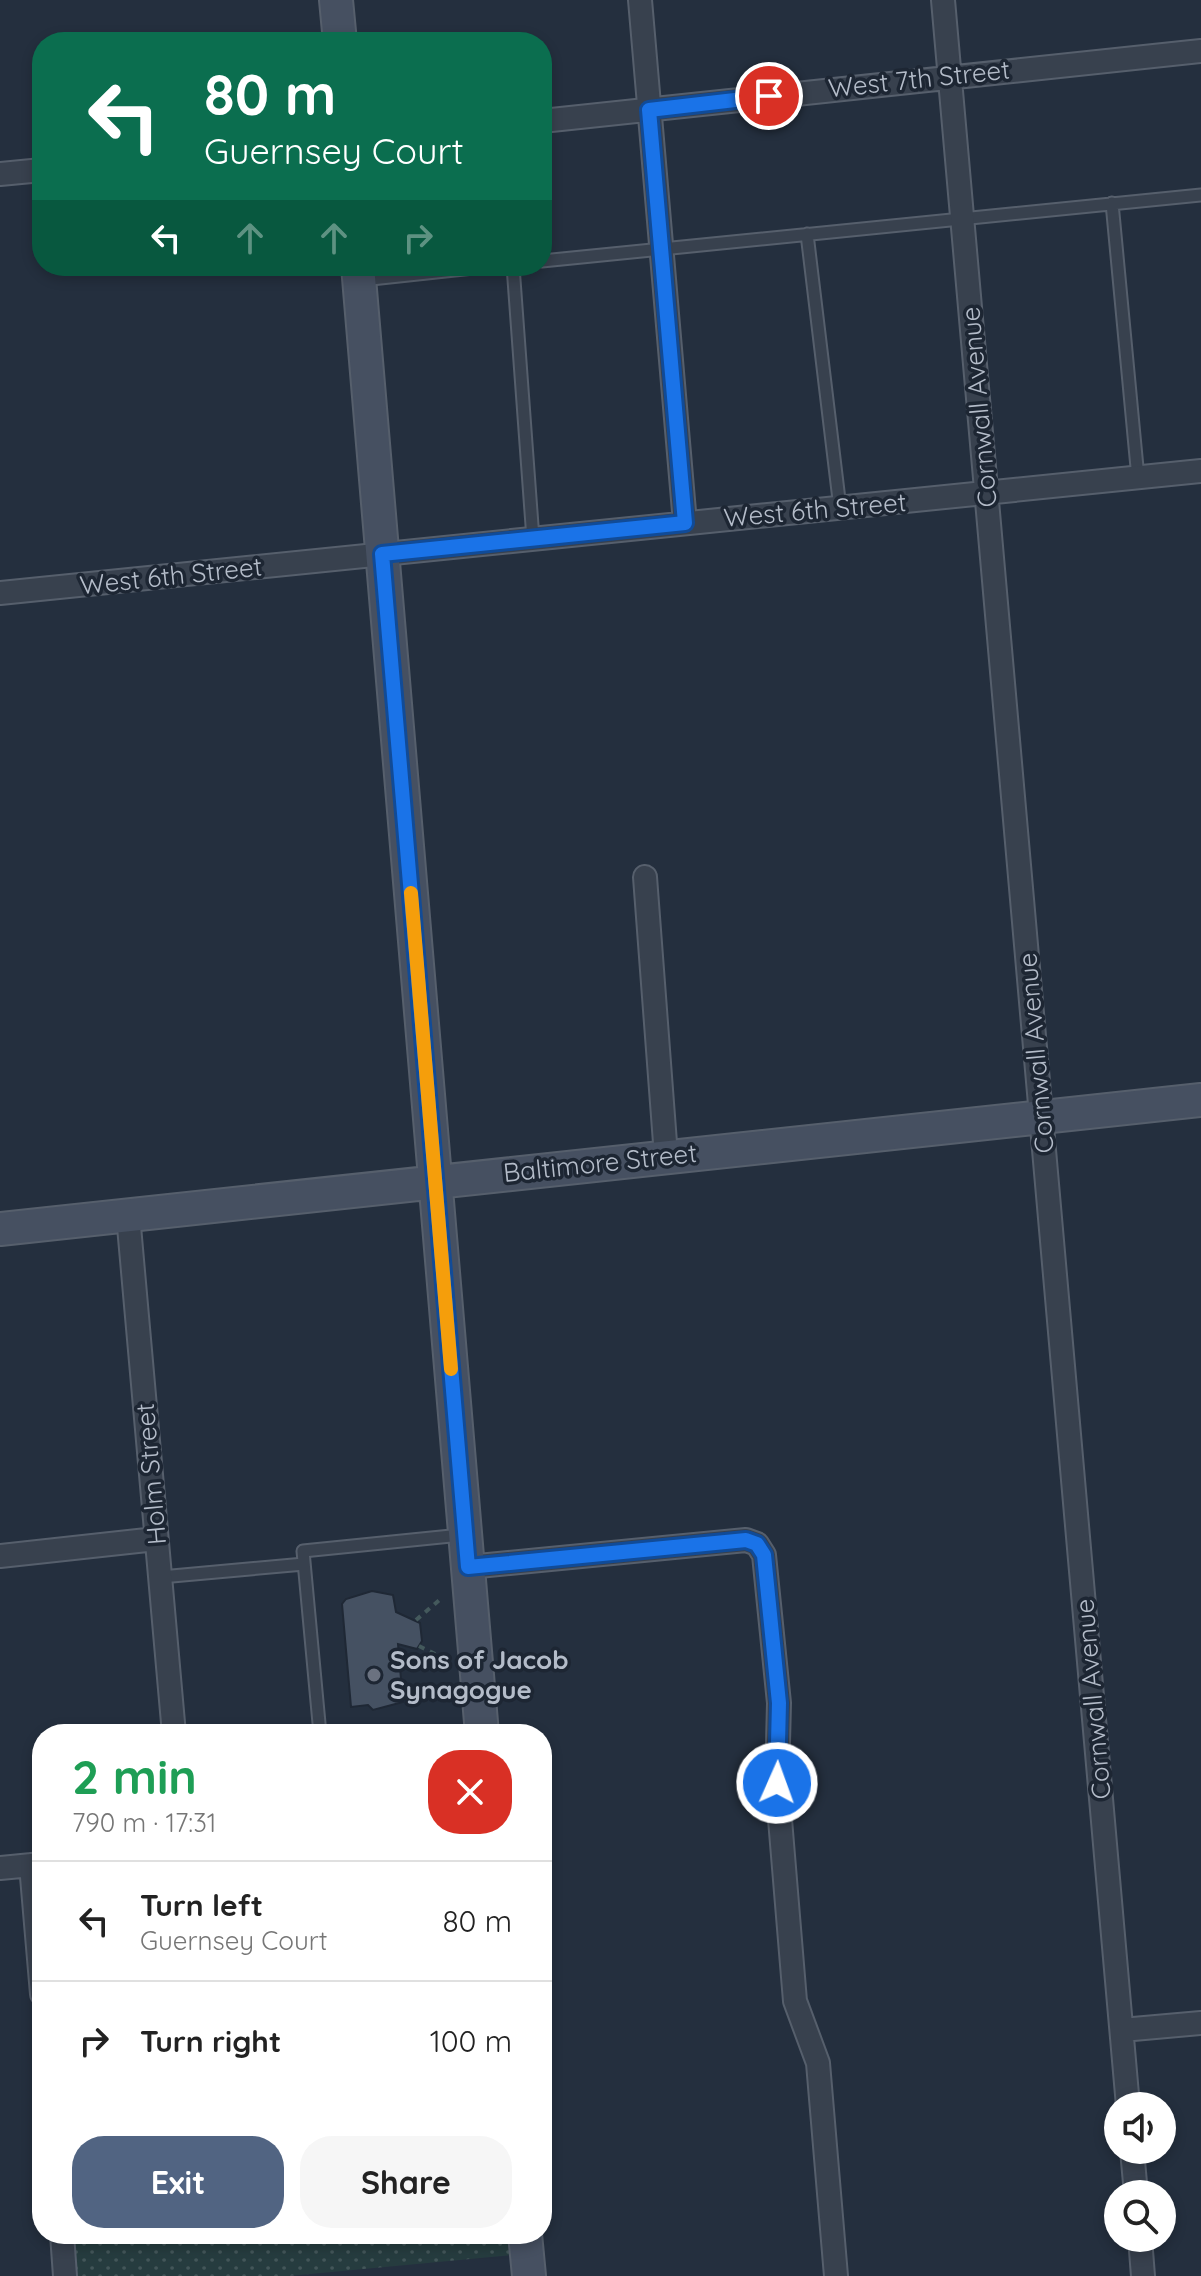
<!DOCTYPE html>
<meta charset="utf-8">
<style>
body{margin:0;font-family:Quicksand,sans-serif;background:#f6f6f6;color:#222;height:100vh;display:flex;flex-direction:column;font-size:30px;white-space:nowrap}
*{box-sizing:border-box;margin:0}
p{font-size:26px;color:#767676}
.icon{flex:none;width:44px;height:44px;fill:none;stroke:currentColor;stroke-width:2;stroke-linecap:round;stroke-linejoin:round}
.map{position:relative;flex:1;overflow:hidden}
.sheet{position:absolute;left:32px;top:1724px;width:520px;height:520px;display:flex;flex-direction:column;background:#fff;border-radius:32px;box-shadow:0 4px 12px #0003}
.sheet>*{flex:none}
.hud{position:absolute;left:32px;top:32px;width:520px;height:244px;border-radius:32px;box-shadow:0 4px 12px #0003;background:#0b6e4f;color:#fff;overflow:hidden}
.controls{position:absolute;left:1104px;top:2092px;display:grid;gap:16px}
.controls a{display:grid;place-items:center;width:72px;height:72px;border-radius:50%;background:#fff;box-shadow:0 4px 12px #0003;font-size:40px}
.pin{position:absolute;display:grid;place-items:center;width:68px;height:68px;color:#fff;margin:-34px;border:4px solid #fff;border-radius:50%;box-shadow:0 2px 8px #0007}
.me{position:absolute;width:88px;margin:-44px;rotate:2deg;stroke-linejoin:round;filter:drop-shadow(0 0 6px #0008)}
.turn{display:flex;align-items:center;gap:28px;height:168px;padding:0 40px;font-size:36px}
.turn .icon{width:104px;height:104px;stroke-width:2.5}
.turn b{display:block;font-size:56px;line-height:68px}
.lanes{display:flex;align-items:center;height:76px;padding:0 40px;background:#0003;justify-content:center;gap:40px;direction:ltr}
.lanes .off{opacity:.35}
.round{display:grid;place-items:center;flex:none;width:84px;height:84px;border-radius:32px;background:#f6f6f6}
.summary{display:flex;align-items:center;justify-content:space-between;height:136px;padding:0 40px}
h1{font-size:48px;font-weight:700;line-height:60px;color:#1e9e55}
.cta{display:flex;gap:16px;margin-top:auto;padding:16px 40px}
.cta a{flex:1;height:92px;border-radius:32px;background:#516482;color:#fff;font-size:32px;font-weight:700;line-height:92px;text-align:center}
.cta a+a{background:#f6f6f6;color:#222}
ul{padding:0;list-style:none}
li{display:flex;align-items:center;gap:24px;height:120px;padding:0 40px;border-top:2px solid #e0e0e0}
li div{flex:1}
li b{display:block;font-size:30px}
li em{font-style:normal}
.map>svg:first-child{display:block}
</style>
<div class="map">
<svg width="1201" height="2276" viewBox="0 0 1201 2276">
<defs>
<pattern id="park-dots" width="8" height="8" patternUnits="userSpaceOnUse" patternTransform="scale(2)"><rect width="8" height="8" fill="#263c3f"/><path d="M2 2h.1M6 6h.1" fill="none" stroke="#435659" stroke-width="1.8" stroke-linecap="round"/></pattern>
</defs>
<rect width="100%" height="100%" fill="#242f3e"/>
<!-- park -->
<path fill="url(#park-dots)" d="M73 2234H511L513 2255 289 2276H76Z"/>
<!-- building -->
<path fill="#455162" stroke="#1f2835" stroke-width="2" d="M372 1591 393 1595 396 1612 420 1623 422 1641 417 1649 398 1644 403 1702 373 1710 368 1705 351 1707 342 1604 346 1599Z"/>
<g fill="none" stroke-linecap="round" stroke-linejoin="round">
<defs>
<path id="lane" d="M1112 203 1138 478
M807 234 840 508
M542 261 1201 195
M513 266 533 539
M362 280 492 266
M161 1577 304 1564
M320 1734 303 1551 461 1535"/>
<path id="street" d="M640 0 685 523
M943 0 1128 2106
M542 121 1201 51
M0 174 42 170
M0 593 1201 471
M645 877 666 1156
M128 1215 174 1734
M0 1556 156 1539
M468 1567 746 1540 757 1544 764 1555 779 1703 777 1783 795 2001 818 2063 836 2276
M31 1865 42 1994
M0 1868 42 1864
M1122 2030 1201 2023
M1132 2150 1136 2194
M62 2234 65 2276
M1140 2238 1143 2276"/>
<path id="secondary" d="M336 0 340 42
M358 266 482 1734
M0 1229 1201 1100
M525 2234 529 2276"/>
</defs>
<!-- lane casing -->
<use href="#lane" stroke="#565f6c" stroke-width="15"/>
<!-- street casing -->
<use href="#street" stroke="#565f6c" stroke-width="26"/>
<!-- secondary casing -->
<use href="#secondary" stroke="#565f6c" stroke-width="36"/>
<!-- path -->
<path stroke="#44595c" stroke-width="4" stroke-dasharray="6 6" stroke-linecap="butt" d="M416 1620 443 1597
M419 1646 449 1661"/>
<!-- lane -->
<use href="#lane" stroke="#38414e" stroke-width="11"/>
<!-- street -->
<use href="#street" stroke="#38414e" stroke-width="22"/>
<!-- secondary -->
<use href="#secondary" stroke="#465061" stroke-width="32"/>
</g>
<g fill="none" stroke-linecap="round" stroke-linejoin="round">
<defs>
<path id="route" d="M769 96 649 110 685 523 382 554 468 1567 746 1540 757 1544 764 1555 779 1703 777 1783"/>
</defs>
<!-- route casing -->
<use href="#route" stroke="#114b97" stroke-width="20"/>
<!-- route -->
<use href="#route" stroke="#1a73e8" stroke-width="14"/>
<!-- slow -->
<path stroke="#f59e0b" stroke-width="14" d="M411 893 451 1369"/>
</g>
<!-- markers -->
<circle fill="#6b7280" stroke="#1d2633" stroke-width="3" cx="374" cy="1675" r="8"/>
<g text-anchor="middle" stroke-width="7" stroke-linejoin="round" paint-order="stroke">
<!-- street labels -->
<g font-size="26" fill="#b4bcc9" stroke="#1d2633">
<text transform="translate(919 79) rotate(-6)" y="9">West 7th Street</text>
<text transform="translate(979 407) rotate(-95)" y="9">Cornwall Avenue</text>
<text transform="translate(815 510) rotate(-5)" y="9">West 6th Street</text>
<text transform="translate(171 576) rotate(-6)" y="9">West 6th Street</text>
<text transform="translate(1036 1053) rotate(-95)" y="9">Cornwall Avenue</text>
<text transform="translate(600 1163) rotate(-6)" y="9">Baltimore Street</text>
<text transform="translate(151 1474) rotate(-95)" y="9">Holm Street</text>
<text transform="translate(1093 1699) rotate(-95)" y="9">Cornwall Avenue</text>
</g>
<!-- poi labels -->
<g font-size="26" font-weight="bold" fill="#b4bcc9" stroke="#1d2633" text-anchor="start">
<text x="390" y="1669">Sons of Jacob<tspan x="390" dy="30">Synagogue</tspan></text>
</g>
</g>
</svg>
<div class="controls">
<a><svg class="icon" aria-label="sound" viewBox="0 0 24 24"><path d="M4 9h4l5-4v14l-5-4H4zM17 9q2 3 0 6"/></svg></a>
<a><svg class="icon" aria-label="search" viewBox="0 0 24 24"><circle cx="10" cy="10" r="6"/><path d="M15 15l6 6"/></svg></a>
</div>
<div class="pin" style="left:769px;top:96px;background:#d93025"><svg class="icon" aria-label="arrive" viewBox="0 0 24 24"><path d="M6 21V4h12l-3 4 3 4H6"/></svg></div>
<svg class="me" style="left:777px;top:1783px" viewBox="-20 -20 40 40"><circle r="17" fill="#1a73e8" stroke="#fff" stroke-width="3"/><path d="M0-11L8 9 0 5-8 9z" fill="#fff"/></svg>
<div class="hud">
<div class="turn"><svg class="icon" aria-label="left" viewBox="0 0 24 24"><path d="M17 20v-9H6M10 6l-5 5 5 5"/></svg><div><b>80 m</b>Guernsey Court</div></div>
<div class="lanes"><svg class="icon" aria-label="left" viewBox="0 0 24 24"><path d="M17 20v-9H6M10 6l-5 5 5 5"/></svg><svg class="icon off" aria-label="ahead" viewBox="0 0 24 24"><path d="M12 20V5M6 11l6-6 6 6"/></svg><svg class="icon off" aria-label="ahead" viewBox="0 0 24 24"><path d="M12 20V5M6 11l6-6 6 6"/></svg><svg class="icon off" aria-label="right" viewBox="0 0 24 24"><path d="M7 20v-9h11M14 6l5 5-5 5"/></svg></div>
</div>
<section class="sheet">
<div class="summary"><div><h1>2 min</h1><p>790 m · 17:31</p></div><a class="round" style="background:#d93025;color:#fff"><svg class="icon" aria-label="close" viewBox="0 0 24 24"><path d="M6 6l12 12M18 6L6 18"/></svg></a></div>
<ul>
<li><svg class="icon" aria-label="left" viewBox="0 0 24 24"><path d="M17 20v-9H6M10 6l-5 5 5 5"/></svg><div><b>Turn left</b><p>Guernsey Court</p></div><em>80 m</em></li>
<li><svg class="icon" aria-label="right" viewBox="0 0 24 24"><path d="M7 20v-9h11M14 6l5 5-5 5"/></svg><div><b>Turn right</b></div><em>100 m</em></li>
</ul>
<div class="cta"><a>Exit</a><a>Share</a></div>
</section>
</div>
